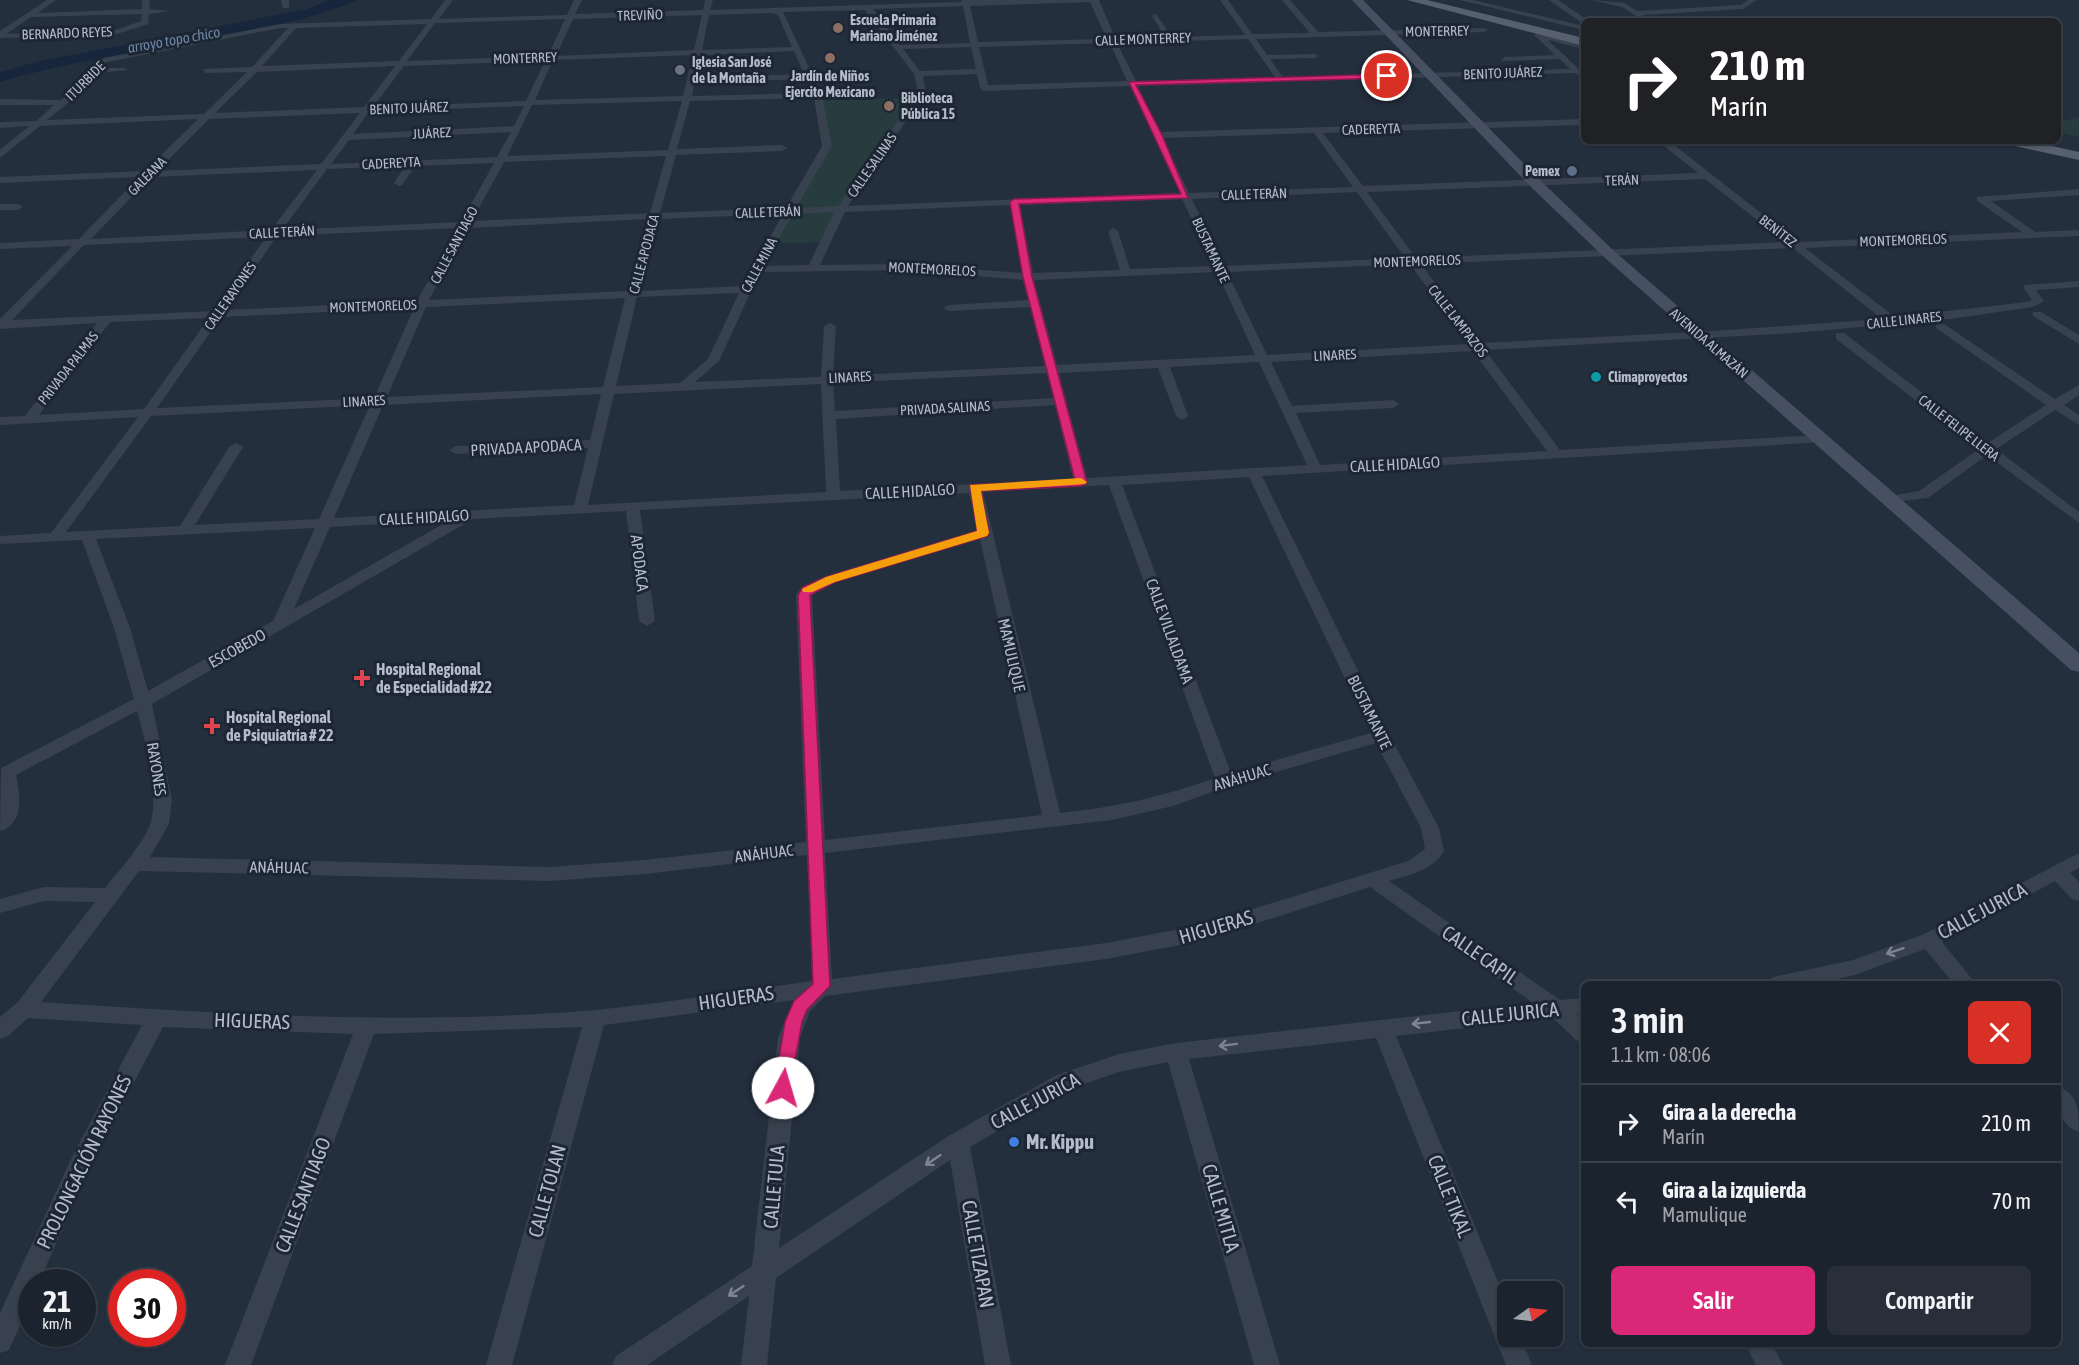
<!DOCTYPE html>
<html lang="es">
<meta charset="utf-8">
<style>
body{margin:0;font-family:"Asap Condensed",sans-serif;background:#282f3a;color:#f1f3f6;height:100vh;display:flex;flex-direction:column;font-size:22px;white-space:nowrap}
*{box-sizing:border-box;margin:0}
p{font-size:20px;color:#a0a4aa}
.icon{flex:none;width:33px;height:33px;fill:none;stroke:currentColor;stroke-width:2;stroke-linecap:round;stroke-linejoin:round}
.map{position:relative;flex:1;overflow:hidden}
.side{position:absolute;left:1581px;top:981px;width:480px;height:366px;display:flex;flex-direction:column;background:#1b232e;border-radius:9px;box-shadow:0 2px 4px #0004,0 0 0 2px #39404a}
.side>*{flex:none}
.guide{position:absolute;left:1581px;top:18px;width:480px;height:126px;border-radius:9px;box-shadow:0 2px 4px #0004,0 0 0 2px #39404a;background:#202124;color:#fff;overflow:hidden}
.needle{width:39px;rotate:76deg}
.controls{position:absolute;left:1497px;top:1281px;display:grid;gap:12px}
.controls a{display:grid;place-items:center;width:66px;height:66px;border-radius:9px;background:#1b232e;box-shadow:0 2px 4px #0004,0 0 0 2px #39404a;font-size:30px}
.speed{position:absolute;left:18px;top:1269px;display:flex;gap:12px;font-size:30px;font-weight:700;text-align:center}
.speed>*{display:grid;place-content:center;width:78px;height:78px;border-radius:50%;background:#1b232e;box-shadow:0 2px 4px #0004,0 0 0 2px #39404a;line-height:1}
.speed small{font-size:15px;font-weight:400}
.speed .limit{border:9px solid #d22;background:#fff;color:#111}
.pin{position:absolute;display:grid;place-items:center;width:51px;height:51px;color:#fff;margin:-26px;border:3px solid #fff;border-radius:50%;box-shadow:0 2px 6px #0007}
.me{position:absolute;width:66px;margin:-33px;rotate:6deg;stroke-linejoin:round;filter:drop-shadow(0 0 4px #0008)}
.turn{display:flex;align-items:center;gap:21px;height:126px;padding:0 30px;font-size:27px}
.turn .icon{width:78px;height:78px;stroke-width:2.5}
.turn b{display:block;font-size:42px;line-height:51px}
.round{display:grid;place-items:center;flex:none;width:63px;height:63px;border-radius:9px;background:#282f3a}
.headline{display:flex;align-items:center;justify-content:space-between;height:102px;padding:0 30px}
h1{font-size:36px;font-weight:600;line-height:45px}
.cta{display:flex;gap:12px;margin-top:auto;padding:12px 30px}
.cta a{flex:1;height:69px;border-radius:9px;background:#db2777;color:#fff;font-size:24px;font-weight:600;line-height:69px;text-align:center}
.cta a+a{background:#282f3a;color:#f1f3f6}
ul{padding:0;list-style:none}
li{display:flex;align-items:center;gap:18px;height:78px;padding:0 30px;border-top:2px solid #39404a}
li div{flex:1}
li b{display:block;font-size:22px}
li em{font-style:normal}
.map>svg:first-child{display:block}
</style>
<div class="map">
<svg width="2079" height="1365" viewBox="0 0 2079 1365">
<rect width="100%" height="100%" fill="#242f3e"/>
<!-- green -->
<path fill="#263c3f" d="M919 98 841 209 825 242 770 243 827 147 819 100Z
M2079 117V137L2058 132V122Z"/>
<!-- water -->
<path fill="#17263c" d="M330 0H357C316 18 273 26 229 35 153 50 74 60 0 82V72L36 62 307 9Z"/>
<g fill="none" stroke-linecap="round" stroke-linejoin="round">
<!-- street -->
<path fill="#38414e" fill-rule="evenodd" d="M47 0H56L38 13 142 9V0H150L149 9 170 11 149 14 148 24 114 35 0 38V31ZM142 14 141 21 113 31 6 34 31 17Z
M281 0H289V8H283Z
M445 0H453L439 19 567 15 574 0H582L575 14 703 10 705 0H713L710 10 962 2 961 0H1099L1115 38 1165 37 1152 16 1156 14 1172 37 1245 35 1220 0H1228L1252 34 1310 33 1282 0H1290L1318 32 1484 28 1488 30 1484 32 1256 39 1267 55 1315 54 1319 56 1315 58 1270 59 1283 77 1570 69 1560 59 1501 61 1504 57 1555 55 1534 35 1542 30 1546 32 1544 34 1584 45V49L1548 40 1584 74 1580 76 1575 73 1138 86 1160 132 1584 119V125L1323 133 1363 186 1698 173 1658 141H1669L1798 242 2022 232 1977 201V197L2079 189V195L1991 201 2035 232 2079 230V236L1805 248 1895 317 2027 302 2032 300 2023 287 2025 285 2079 281V287L2036 290 2044 301 2033 307 1950 319 1793 333 1485 350 1560 450 1819 435 1824 436V442L1262 476 1390 736 1439 828 1444 851C1433 871 1409 875 1389 881L1560 1000 1584 998V1014L1577 1015 1584 1021V1043L1576 1040 1553 1018 1396 1036 1508 1306V1336H1520L1532 1365H1506L1376 1038 1189 1059 1280 1365H1254L1168 1062 1119 1072 1072 1088 970 1147 1011 1365H985L950 1160 776 1278 767 1365H741L749 1296 647 1365H612L616 1356 752 1266 778 1038 794 1000 604 1025 512 1365H486L582 1027 374 1034 251 1365H225L353 1034 163 1027 90 1167 39 1282H32V1299L9 1350 0 1353V1313L73 1155 142 1025 28 1018 8 1036 0 1039V1017L17 1003 95 902 44 901 0 913V899L44 887 105 888C120 869 139 849 149 827 161 800 145 740 137 711L16 775C20 794 25 824 0 831L1 768 134 699 114 628 82 540 0 544V536L51 533 138 417 0 425V417L25 416 97 323 0 329V319L72 246 0 249V243L79 239 139 177 0 183V177L145 171 198 119 40 126 0 158V150L29 126 0 128V122L36 121 54 105H0V99L61 100 85 81 94 64 104 58 280 24 431 19ZM1090 2 1107 39 978 42 970 6ZM963 6 970 43 900 45 873 9ZM865 10 914 74 918 92 838 206 796 208 832 146 822 95 783 12ZM772 13 778 15 792 47 702 50 709 15ZM702 15 694 50 556 56 573 19ZM565 19 548 56 407 61 435 23ZM427 24 399 61 262 66 296 28ZM280 28H288L252 67 203 69 206 73 247 72 204 114 47 120 91 84 97 73 128 70 124 68H100L107 62ZM1248 39 1275 77 1136 81 1117 43ZM1110 43 1127 81 988 85 979 47ZM971 47 976 69 920 71 903 49ZM794 51 804 74 696 78 701 55ZM693 55 683 96 535 100 553 60ZM545 61 526 101 373 107 404 66ZM395 66 364 107 215 113 257 72ZM977 74 980 88 984 91 1130 86 1180 193 848 206 926 92 923 76ZM806 79 813 93 692 96 694 83ZM814 98 822 146 786 208 660 213 676 155 782 151 787 148 782 145 677 149 690 101ZM682 101 668 150 507 156 532 105ZM524 106 514 126 353 134 369 112ZM360 113 321 164 157 171 209 119ZM511 132 497 157 331 164 349 140ZM1314 133 1353 187 1189 193 1163 138ZM666 156 650 213 472 221 504 162ZM494 163 461 222 282 230 327 169 405 166 394 183 399 186 402 185 415 166ZM317 170 271 230 91 239 151 177ZM1705 179 1785 242 1416 258 1367 192ZM1357 192 1405 258 1224 266 1192 199ZM1182 199 1214 266 1130 269 1118 231 1113 228 1108 231 1120 270 1033 273 1020 205ZM1010 205 1022 273 907 264 820 265 845 212ZM834 212 809 265 763 266 793 214ZM783 214 743 286 639 291 658 219ZM648 219 627 291 429 300 468 228ZM458 228 417 301 226 310 277 236ZM266 237 214 311 12 320 84 245ZM1793 248 1882 319 1714 331 1480 343 1421 264ZM1410 264 1468 344 1267 355 1227 272ZM907 270 1023 280 1028 300 949 305 943 308 949 311 1030 307 1045 366 833 376 836 326 830 323 824 326 821 377 695 382 719 361 760 272ZM1217 272 1255 355 1057 365 1034 280ZM739 293 708 359 680 383 616 386 637 297ZM625 298 603 387 387 397 426 307ZM414 308 374 398 157 408 221 317ZM209 318 144 409 39 415 110 322ZM1473 351 1547 451 1320 465 1296 413 1393 408 1399 404 1393 400 1292 406 1271 362ZM1259 362 1307 465 1087 478 1059 373 1158 368 1176 416 1182 420 1188 416 1170 367ZM1047 373 1053 398 835 411 833 383ZM821 384 826 492 588 505 614 394ZM601 394 590 440 456 446 449 450 456 454 588 448 574 505 334 518 383 405ZM370 405 319 519 195 525 243 447 236 443 229 447 180 526 66 532 151 416ZM1055 405 1073 479 840 491 836 419ZM1249 477 1371 733 1231 773 1122 485ZM1109 485 1215 778C1162 797 1116 807 1060 813L983 492ZM969 493 978 530 826 576 802 587 796 595 806 842 645 860 549 867 150 857 169 824 172 800 152 704 473 519 626 511 639 621 647 626 655 621 640 510ZM450 520 294 609 330 527ZM315 528 273 621 148 691 130 628 96 539ZM980 539 1042 815 825 840 812 595 836 582ZM1376 743 1421 828 1425 849 1408 861 1201 925 1106 943 832 979 825 853 1112 820 1173 806 1231 785ZM807 855 812 981C740 991 667 1003 595 1010 412 1026 224 1014 41 1002L139 871 549 881 645 874ZM1370 887 1533 1003 1176 1043 1119 1054 1057 1075 950 1135 779 1248 800 1038 810 1011 825 996 1106 959 1201 941Z
M1460 0H1473L1584 26V30Z
M1549 0H1558L1589 21 1582 23Z
M1591 0 1624 3 1637 11 1741 5 1748 0H1757L1743 9 1642 15 1647 19 1644 21 1622 7Z
M0 204H18L23 207 18 210H0Z
M2033 312H2041L2079 335V344L2033 316Z
M1936 324H1944L2055 399 2079 385V395L2064 405 2079 415V425L2055 410 1996 449 2079 512V523L1987 455 1928 498 1884 503V497L1919 491 1979 449 1836 339V333H1844L1988 443 2046 405 1936 328Z
M2079 853V868L2070 873 2079 882V901L2072 899 2055 881 1942 942 1976 984H1954L1925 949 1855 975 1814 984H1768L1771 978 1778 976 1853 960 1922 935Z
M2058 1087C2079 1094 2079 1112 2079 1132 2058 1124 2058 1106 2058 1087Z
M1745 1344H1772L1783 1365H1756Z"/>
<!-- secondary -->
<path fill="#465061" fill-rule="evenodd" d="M1352 0H1363L1541 181 1614 251 2079 653V672L2071 670 1604 257 1531 187Z"/>
<!-- primary -->
<path fill="#56606e" fill-rule="evenodd" d="M1407 0H1427L1584 38V46Z
M2004 141H2030L2079 152V160L2006 144Z"/>
</g>
<!-- one-way arrows -->
<defs><path id="oneway-shaft" d="M-6 0H5M1.5-3L5.5 0L1.5 3" fill="none" stroke-width="1.6" stroke-linecap="round" stroke-linejoin="round" transform="scale(1.5)"/></defs>
<g stroke="#7c8592">
<use href="#oneway-shaft" transform="translate(1895 951) rotate(162)"/>
<use href="#oneway-shaft" transform="translate(1421 1023) rotate(174)"/>
<use href="#oneway-shaft" transform="translate(1228 1045) rotate(173)"/>
<use href="#oneway-shaft" transform="translate(933 1160) rotate(146)"/>
<use href="#oneway-shaft" transform="translate(736 1291) rotate(147)"/>
</g>
<!-- route -->
<path fill="#db2777" stroke="#8e194d" stroke-width="1.5" d="M1390 74 1387 78 1136 85 1162 135 1188 198 1019 204 1032 277 1087 483 1081 486 981 491 989 533 987 536 835 582 810 595 830 986 807 1010 802 1022 789 1093 783 1095 777 1093 774 1088 785 1022 794 1001 813 984 798 595 803 587 826 577 977 531 970 485 1075 480 1023 277 1010 202 1014 199 1181 194 1129 82Z"/>
<!-- slow -->
<path fill="#f59e0b" d="M1081 478 1087 482 1085 484 981 491 989 533 987 536 835 582 812 592H803L802 589 826 577 977 531 970 485Z"/>
<!-- markers -->
<g fill="#8d6e63" stroke="#1d2633" stroke-width="2">
<circle cx="838" cy="28" r="6"/>
<circle cx="830" cy="58" r="6"/>
<circle cx="889" cy="106" r="6"/>
</g>
<circle fill="#6b7280" stroke="#1d2633" stroke-width="2" cx="680" cy="70" r="6"/>
<circle fill="#5c6f8a" stroke="#1d2633" stroke-width="2" cx="1572" cy="171" r="6"/>
<circle fill="#0f9aa8" stroke="#1d2633" stroke-width="2" cx="1596" cy="377" r="6"/>
<g fill="#e0444e" stroke="#1d2633" stroke-width="2">
<path d="M359 669h6v6h6v6h-6v6h-6v-6h-6v-6h6z"/>
<path d="M209 717h6v6h6v6h-6v6h-6v-6h-6v-6h6z"/>
</g>
<circle fill="#3f7fe0" stroke="#1d2633" stroke-width="2" cx="1014" cy="1142" r="6"/>
<g text-anchor="middle" stroke-width="6" stroke-linejoin="round" paint-order="stroke">
<!-- far-street labels -->
<g font-size="14" fill="#b4bcc9" stroke="#1d2633">
<text transform="translate(640 15) rotate(-2)" y="5">TREVIÑO</text>
<text transform="translate(1437 31) rotate(-1)" y="5">MONTERREY</text>
<text transform="translate(67 33) rotate(-2)" y="5">BERNARDO REYES</text>
<text transform="translate(1143 39) rotate(-2)" y="5">CALLE MONTERREY</text>
<text transform="translate(525 58) rotate(-2)" y="5">MONTERREY</text>
<text transform="translate(1503 73) rotate(-2)" y="5">BENITO JUÁREZ</text>
<text transform="translate(85 81) rotate(-45)" y="5">ITURBIDE</text>
<text transform="translate(409 108) rotate(-2)" y="5">BENITO JUÁREZ</text>
<text transform="translate(1371 129) rotate(-2)" y="5">CADEREYTA</text>
<text transform="translate(432 133) rotate(-3)" y="5">JUÁREZ</text>
<text transform="translate(391 163) rotate(-3)" y="5">CADEREYTA</text>
<text transform="translate(872 165) rotate(-55)" y="5">CALLE SALINAS</text>
<text transform="translate(147 176) rotate(-45)" y="5">GALEANA</text>
<text transform="translate(1622 180) rotate(-2)" y="5">TERÁN</text>
<text transform="translate(1254 194) rotate(-2)" y="5">CALLE TERÁN</text>
<text transform="translate(768 212) rotate(-2)" y="5">CALLE TERÁN</text>
<text transform="translate(1778 231) rotate(38)" y="5">BENÍTEZ</text>
<text transform="translate(282 232) rotate(-3)" y="5">CALLE TERÁN</text>
<text transform="translate(1903 240) rotate(-2)" y="5">MONTEMORELOS</text>
<text transform="translate(454 245) rotate(-62)" y="5">CALLE SANTIAGO</text>
<text transform="translate(1211 250) rotate(65)" y="5">BUSTAMANTE</text>
<text transform="translate(644 254) rotate(-75)" y="5">CALLE APODACA</text>
<text transform="translate(1417 261) rotate(-2)" y="5">MONTEMORELOS</text>
<text transform="translate(759 265) rotate(-62)" y="5">CALLE MINA</text>
<text transform="translate(932 269) rotate(3)" y="5">MONTEMORELOS</text>
<text transform="translate(230 296) rotate(-55)" y="5">CALLE RAYONES</text>
<text transform="translate(373 306) rotate(-2)" y="5">MONTEMORELOS</text>
<text transform="translate(1904 320) rotate(-6)" y="5">CALLE LINARES</text>
<text transform="translate(1458 321) rotate(52)" y="5">CALLE LAMPAZOS</text>
<text transform="translate(1709 343) rotate(41)" y="5">AVENIDA ALMAZÁN</text>
<text transform="translate(1335 355) rotate(-3)" y="5">LINARES</text>
<text transform="translate(68 368) rotate(-52)" y="5">PRIVADA PALMAS</text>
<text transform="translate(850 377) rotate(-3)" y="5">LINARES</text>
<text transform="translate(364 401) rotate(-3)" y="5">LINARES</text>
<text transform="translate(945 408) rotate(-3)" y="5">PRIVADA SALINAS</text>
<text transform="translate(1959 428) rotate(38)" y="5">CALLE FELIPE LLERA</text>
</g>
<!-- far-poi labels -->
<g font-size="14" font-weight="bold" fill="#b4bcc9" stroke="#1d2633" text-anchor="start">
<text x="850" y="25">Escuela Primaria<tspan x="850" dy="16">Mariano Jiménez</tspan></text>
<text x="692" y="67">Iglesia San José<tspan x="692" dy="16">de la Montaña</tspan></text>
<text x="830" y="81" text-anchor="middle">Jardín de Niños<tspan x="830" dy="16">Ejercito Mexicano</tspan></text>
<text x="901" y="103">Biblioteca<tspan x="901" dy="16">Pública 15</tspan></text>
<text x="1560" y="176" text-anchor="end">Pemex</text>
<text x="1608" y="382">Climaproyectos</text>
</g>
<!-- far-water labels -->
<g font-size="15" font-style="italic" fill="#6d86a8" stroke="#1d2633">
<text transform="translate(174 40) rotate(-10)" y="5">arroyo topo chico</text>
</g>
<!-- street labels -->
<g font-size="16" fill="#b4bcc9" stroke="#1d2633">
<text transform="translate(526 447) rotate(-3)" y="6">PRIVADA APODACA</text>
<text transform="translate(1395 464) rotate(-3)" y="6">CALLE HIDALGO</text>
<text transform="translate(910 491) rotate(-3)" y="6">CALLE HIDALGO</text>
<text transform="translate(424 517) rotate(-3)" y="6">CALLE HIDALGO</text>
<text transform="translate(640 563) rotate(83)" y="6">APODACA</text>
<text transform="translate(1170 631) rotate(70)" y="6">CALLE VILLALDAMA</text>
<text transform="translate(237 648) rotate(-29)" y="6">ESCOBEDO</text>
<text transform="translate(1012 655) rotate(77)" y="6">MAMULIQUE</text>
<text transform="translate(1370 712) rotate(64)" y="6">BUSTAMANTE</text>
<text transform="translate(157 769) rotate(81)" y="6">RAYONES</text>
<text transform="translate(1242 777) rotate(-17)" y="6">ANÁHUAC</text>
<text transform="translate(764 853) rotate(-7)" y="6">ANÁHUAC</text>
<text transform="translate(279 867) rotate(1)" y="6">ANÁHUAC</text>
</g>
<!-- poi labels -->
<g font-size="16" font-weight="bold" fill="#b4bcc9" stroke="#1d2633" text-anchor="start">
<text x="376" y="675">Hospital Regional<tspan x="376" dy="18">de Especialidad #22</tspan></text>
<text x="226" y="723">Hospital Regional<tspan x="226" dy="18">de Psiquiatría # 22</tspan></text>
</g>
<!-- near-street labels -->
<g font-size="20" fill="#b4bcc9" stroke="#1d2633">
<text transform="translate(1982 911) rotate(-28)" y="7">CALLE JURICA</text>
<text transform="translate(1216 927) rotate(-16)" y="7">HIGUERAS</text>
<text transform="translate(1480 955) rotate(35)" y="7">CALLE CAPIL</text>
<text transform="translate(736 998) rotate(-8)" y="7">HIGUERAS</text>
<text transform="translate(1510 1014) rotate(-6)" y="7">CALLE JURICA</text>
<text transform="translate(252 1021) rotate(2)" y="7">HIGUERAS</text>
<text transform="translate(1035 1101) rotate(-28)" y="7">CALLE JURICA</text>
<text transform="translate(84 1162) rotate(-64)" y="7">PROLONGACIÓN RAYONES</text>
<text transform="translate(774 1187) rotate(-85)" y="7">CALLE TULA</text>
<text transform="translate(547 1191) rotate(-75)" y="7">CALLE TOLAN</text>
<text transform="translate(303 1195) rotate(-69)" y="7">CALLE SANTIAGO</text>
<text transform="translate(1450 1196) rotate(68)" y="7">CALLE TIKAL</text>
<text transform="translate(1221 1208) rotate(74)" y="7">CALLE MITLA</text>
<text transform="translate(978 1254) rotate(80)" y="7">CALLE TIZAPAN</text>
</g>
<!-- near-poi labels -->
<g font-size="20" font-weight="bold" fill="#b4bcc9" stroke="#1d2633" text-anchor="start">
<text x="1026" y="1149">Mr. Kippu</text>
</g>
</g>
</svg>
<div class="controls">
<a><svg class="needle" viewBox="-14 -14 28 28"><path d="M0-13l5 13h-10z" fill="#e53935"/><path d="M0 13l5-13h-10z" fill="#a0a4aa"/></svg></a>
</div>
<div class="speed"><div>21<small>km/h</small></div><div class="limit">30</div></div>
<div class="pin" style="left:1387px;top:76px;background:#d93025"><svg class="icon" aria-label="arrive" viewBox="0 0 24 24"><path d="M6 21V4h12l-3 4 3 4H6"/></svg></div>
<svg class="me" style="left:783px;top:1088px" viewBox="-20 -20 40 40"><circle r="19" fill="#fff"/><path d="M0-13L10 11 0 6-10 11z" fill="#db2777"/></svg>
<div class="guide">
<div class="turn"><svg class="icon" aria-label="right" viewBox="0 0 24 24"><path d="M7 20v-9h11M14 6l5 5-5 5"/></svg><div><b>210 m</b>Marín</div></div>
</div>
<section class="side">
<div class="headline"><div><h1>3 min</h1><p>1.1 km · 08:06</p></div><a class="round" style="background:#d93025;color:#fff"><svg class="icon" aria-label="close" viewBox="0 0 24 24"><path d="M6 6l12 12M18 6L6 18"/></svg></a></div>
<ul>
<li><svg class="icon" aria-label="right" viewBox="0 0 24 24"><path d="M7 20v-9h11M14 6l5 5-5 5"/></svg><div><b>Gira a la derecha</b><p>Marín</p></div><em>210 m</em></li>
<li><svg class="icon" aria-label="left" viewBox="0 0 24 24"><path d="M17 20v-9H6M10 6l-5 5 5 5"/></svg><div><b>Gira a la izquierda</b><p>Mamulique</p></div><em>70 m</em></li>
</ul>
<div class="cta"><a>Salir</a><a>Compartir</a></div>
</section>
</div>
